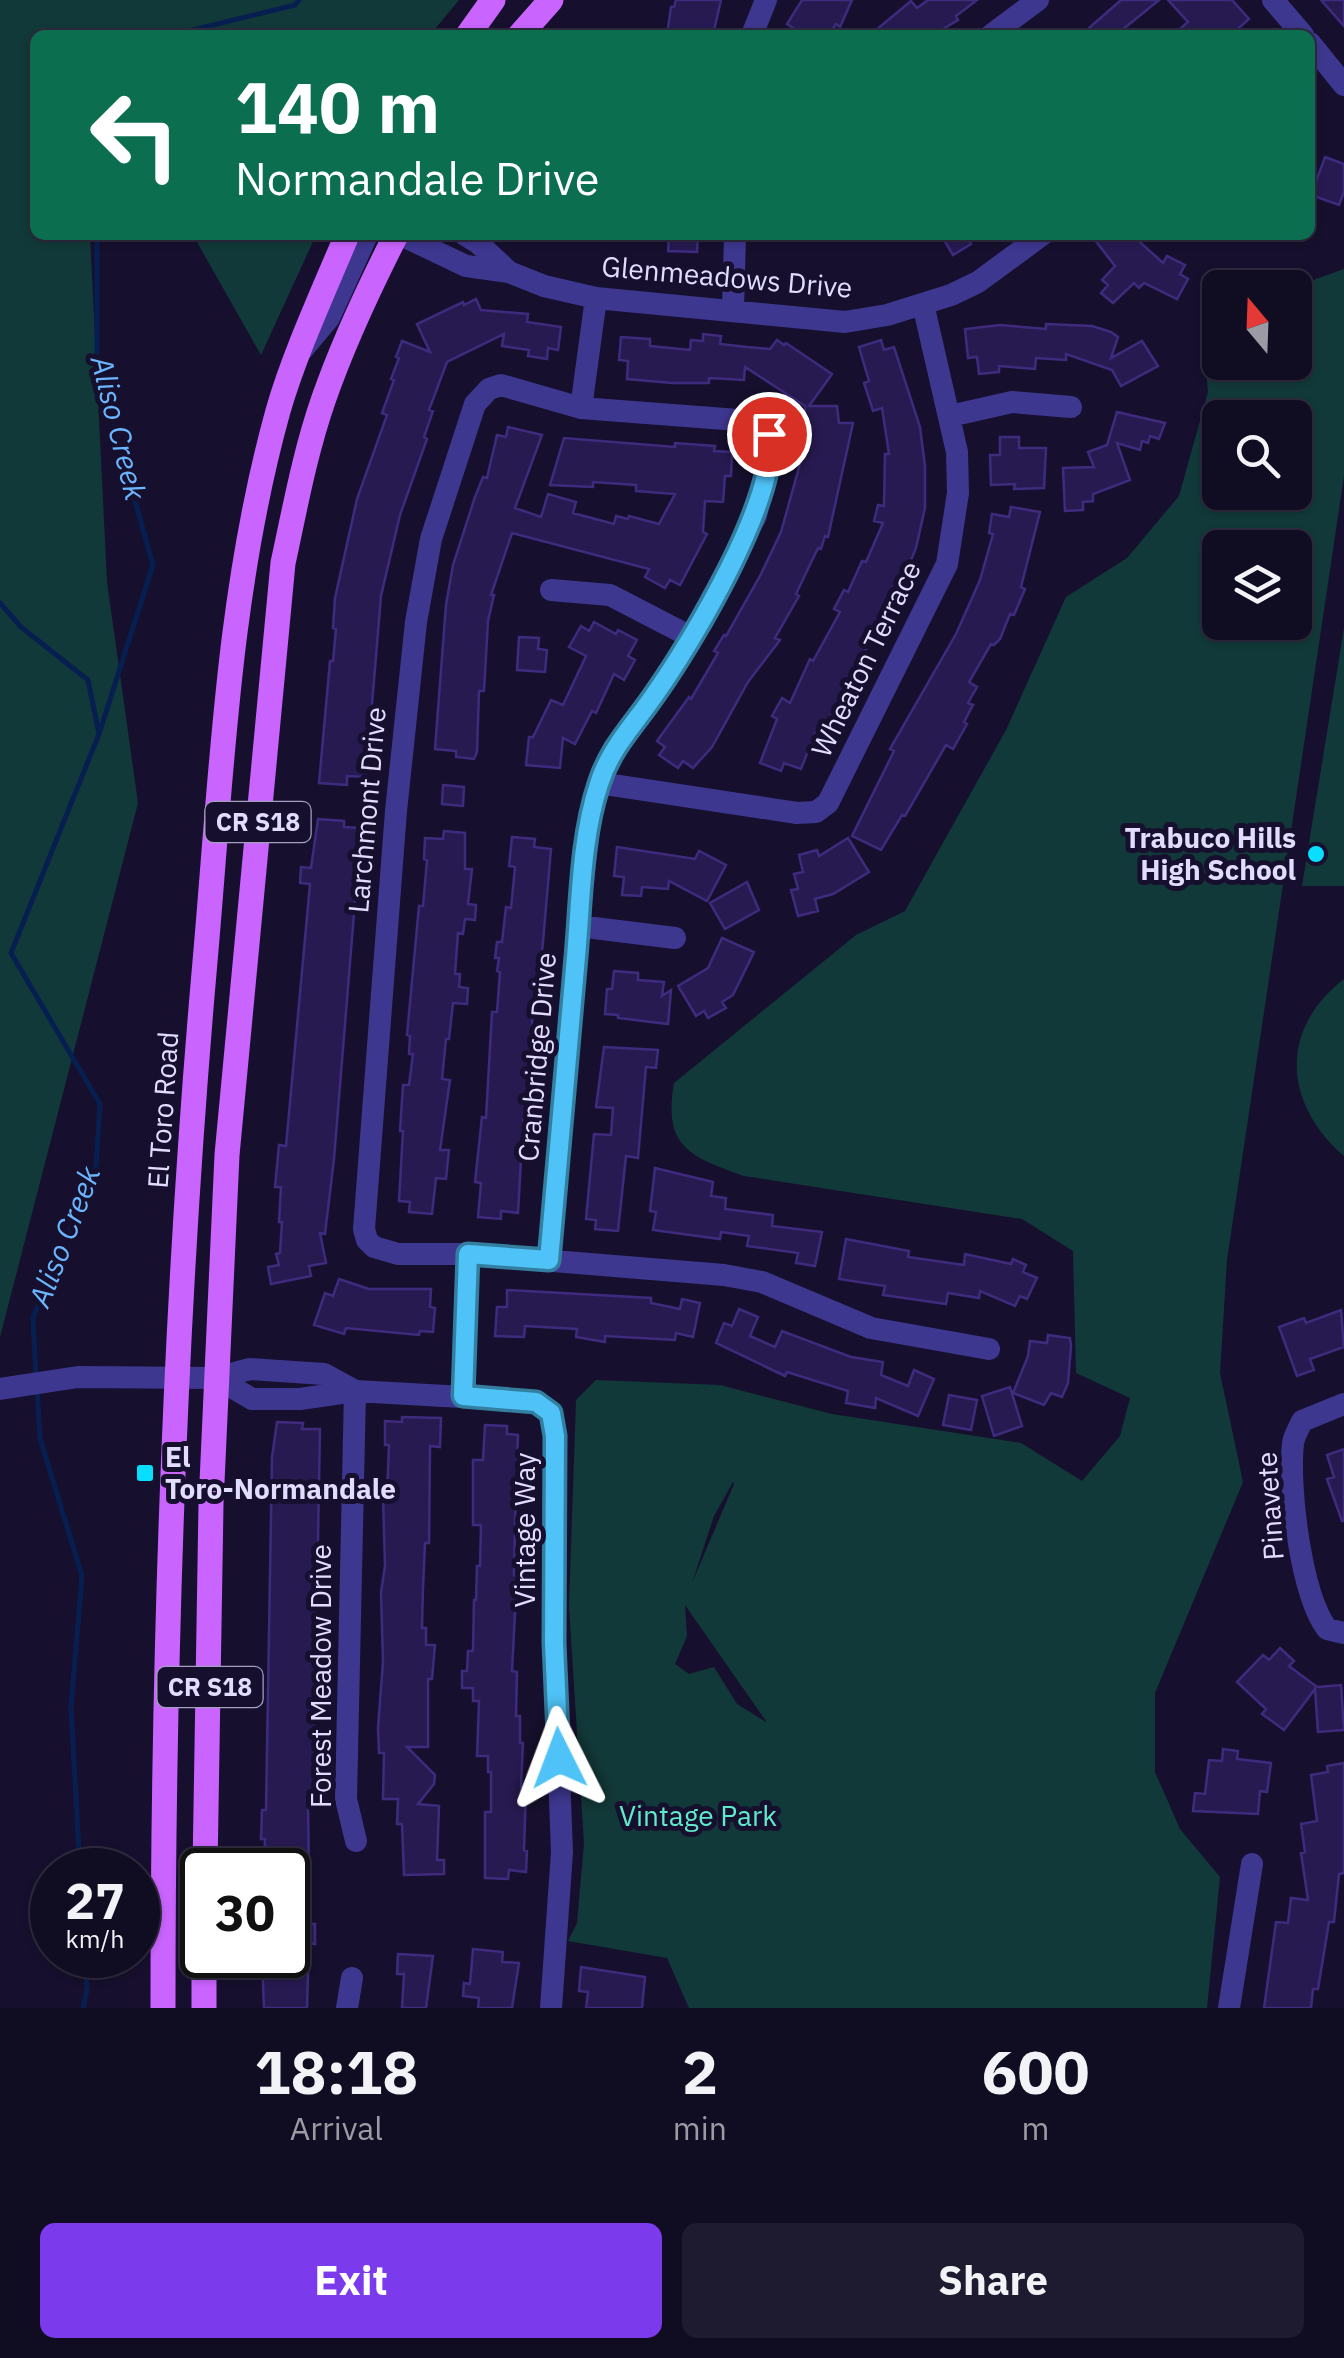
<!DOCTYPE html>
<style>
body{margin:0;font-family:"IBM Plex Sans",sans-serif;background:#1e1a2f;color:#f1f3f6;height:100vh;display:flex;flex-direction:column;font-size:38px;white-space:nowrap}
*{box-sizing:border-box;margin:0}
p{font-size:32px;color:#9c9ba5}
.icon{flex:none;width:55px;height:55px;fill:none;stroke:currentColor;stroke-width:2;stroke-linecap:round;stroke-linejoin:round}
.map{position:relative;height:2008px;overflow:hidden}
.sheet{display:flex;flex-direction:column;background:#100c22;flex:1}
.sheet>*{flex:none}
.hud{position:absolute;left:30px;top:30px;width:1285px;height:210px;border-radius:15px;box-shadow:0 2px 8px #0004,0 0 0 2px #302c40;background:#0b6e4f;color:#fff;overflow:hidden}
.needle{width:65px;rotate:341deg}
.tools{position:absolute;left:1202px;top:270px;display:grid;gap:20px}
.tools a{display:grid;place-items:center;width:110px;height:110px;border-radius:15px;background:#100c22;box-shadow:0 2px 8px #0004,0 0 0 2px #302c40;font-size:50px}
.speed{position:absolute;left:30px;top:1848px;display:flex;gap:20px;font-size:50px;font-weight:700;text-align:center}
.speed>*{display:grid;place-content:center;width:130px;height:130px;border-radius:50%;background:#100c22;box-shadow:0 2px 8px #0004,0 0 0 2px #302c40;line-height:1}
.speed small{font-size:25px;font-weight:400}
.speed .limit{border:5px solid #111;border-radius:15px;background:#fff;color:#111}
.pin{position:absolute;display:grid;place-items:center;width:85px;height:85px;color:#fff;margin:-42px;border:5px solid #fff;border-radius:50%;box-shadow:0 2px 10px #0007}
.me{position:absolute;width:110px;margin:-55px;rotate:357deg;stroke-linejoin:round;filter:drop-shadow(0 0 8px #0008)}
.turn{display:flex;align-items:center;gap:35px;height:210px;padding:0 40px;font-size:45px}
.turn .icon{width:130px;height:130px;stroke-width:2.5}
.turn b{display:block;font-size:70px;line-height:85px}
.eta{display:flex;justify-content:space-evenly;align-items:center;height:170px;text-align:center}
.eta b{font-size:60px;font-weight:700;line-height:70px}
.cta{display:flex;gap:20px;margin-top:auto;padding:20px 40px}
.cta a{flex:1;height:115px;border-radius:15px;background:#7c3aed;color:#fff;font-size:40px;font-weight:700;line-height:115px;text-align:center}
.cta a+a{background:#1e1a2f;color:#f1f3f6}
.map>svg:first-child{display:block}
</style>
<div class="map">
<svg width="1344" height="2008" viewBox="0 0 1344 2008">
<rect width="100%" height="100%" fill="#16102e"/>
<!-- green -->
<path fill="#123939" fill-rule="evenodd" d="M0 0H459L430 35H35V235H90L107 582 138 803 0 1337Z
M193 235H316L261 355Z
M1344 269V476L1227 1260 1220 1373 1243 1482 1155 1693V1772L1180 1829 1220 1877 1207 2008H689L667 1958 568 1941 577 1923 584 1843 569 1606 576 1400 596 1380 720 1385 832 1414 1021 1443 1082 1481 1120 1436 1130 1398 1076 1373 1073 1251 1022 1219 744 1176C689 1156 663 1147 674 1083L856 935 905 911 1006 730 1066 597 1127 558 1179 496 1208 392 1202 323 1220 296V362H1295L1294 287ZM1220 418H1295V492H1220ZM1220 548H1295V622H1220ZM733 1482 734 1484 692 1583 714 1516ZM685 1605 766 1721V1722L737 1704 714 1667 689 1674 675 1664 687 1636Z
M1344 628V886H1302Z
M1344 979V1156C1284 1104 1278 1030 1344 979Z"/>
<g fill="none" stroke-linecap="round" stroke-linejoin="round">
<!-- stream -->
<path stroke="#071f50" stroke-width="5" d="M172 35 295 5 299 0
M0 603 21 627 88 680 99 734
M36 1377 33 1318 96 1167 100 1104 11 953 99 734 153 565 97 364V235
M37 1388 40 1438 82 1576 71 1707 80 1870
M83 2008 87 1990 85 1955"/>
</g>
<!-- building -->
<path fill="#271a51" stroke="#3e2b7e" stroke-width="2.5" d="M676 0H721L713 35H667L671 7H674Z
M802 0H852L840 27 836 24 829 35H804L787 24Z
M928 0H977L956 16 958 20 933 35H870L911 1 917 8Z
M1121 0H1159L1116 35H1081Z
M1168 0H1232L1249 19 1231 35H1173L1188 22Z
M1321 0H1344V26Z
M1325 157 1344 164V192L1339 205 1311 195Z
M669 235H698L697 252 668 251Z
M941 235H966L971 244 953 255Z
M1091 235H1132L1163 263 1167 256 1185 265 1180 274 1188 279 1177 299 1144 283 1139 288 1134 283 1113 303 1101 293 1108 285 1102 280 1115 266Z
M476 299 481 310 528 314 527 322 561 327 558 350 548 348 547 359 528 356 529 350 502 346 504 334 447 362 429 410 433 411 424 437 427 439 400 515 381 596 366 777 347 776V785L319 783 330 661H333L336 629 333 628 335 598 357 499 387 415 382 413 394 380 391 379 399 358 396 357 402 341 430 352 417 324 463 302 464 305Z
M1046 324 1092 326 1111 332 1118 337 1111 358 1142 341 1158 366 1121 386 1112 370 1066 354V360L1036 358 1035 369 999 366V372L979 374 977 357 968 358 965 329 1000 325 1046 329Z
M703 334 721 336 720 344 747 347 770 349 777 340 784 345 786 343 832 374 809 406H837L839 423H853L828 537 825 536 821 549 818 548 796 594 799 596 775 638 780 640 748 682 712 747 693 768 683 761 678 768 659 755 665 747 657 741 689 697 691 699 718 653 714 651 724 635 726 636 761 574 781 532 808 435H804L805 406 745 367 744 380 709 378V383H672L627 379 628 361 619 360 621 337 650 339V346L690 350 691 340 703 341Z
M881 340 884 350 894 347 920 427 925 466V508L916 548 895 600 878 632 875 631 839 703 820 733 816 731 801 769 784 763 781 771 760 763 777 719 772 716 782 698 790 703 810 659 813 661 840 612 834 609 844 590 848 592 862 561 866 562 883 523 874 521 878 505 884 506 885 454H889L882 408 873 411 864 383 869 381 859 347Z
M1117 412 1165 423 1159 439 1150 436 1148 443 1142 441 1140 450 1117 443 1130 480 1093 494V501L1083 502V510L1065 511 1063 468 1094 467 1088 452 1107 445Z
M508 427 542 435 515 508 541 517 548 494 576 502 573 513 614 524 616 516 628 519 629 516 659 524 675 494 636 491V485L593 482V487L550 485 564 438 675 447V443L715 446 714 451 732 452 731 476H725L723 502 705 501 703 532 707 534 680 585 670 580 665 588 645 577 649 569 512 533 491 595H494L488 621 484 691H479L477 752 474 759 456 757V751L435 749 446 605 453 565 475 497 483 477 487 478 497 435 506 437Z
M1000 437H1019V448H1046L1044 488 1014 489 1015 484 991 485 990 455H1000Z
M1011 507 1040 512 1021 587 1025 589 1014 615 1010 614 1000 639 994 645 991 644 969 682 977 687 968 703 973 705 964 722 967 724 953 749 946 745 905 816 902 815 881 850 852 836 894 751 890 749 956 634 980 580 993 534 989 533 992 514 1009 517Z
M594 622 616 634 618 630 637 640 628 656 635 660 624 680 614 674 596 713 592 711 575 744 563 738 560 768 526 765 529 737H533L551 700 563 705 586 656 569 647 581 626 589 631Z
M519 637 539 638 538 649 547 650 545 672 517 670Z
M443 785 464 787 463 806 442 804Z
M318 819 344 821V827L361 828 334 1159 325 1234 320 1233 326 1263 309 1266 311 1276 271 1284 268 1267 279 1265 276 1254 280 1253 282 1222H279L281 1187H275L279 1145 286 1146 310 884 300 883 301 867 311 868Z
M444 831 465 833V869H472L468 904 476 905 475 920 465 919 463 934 458 933 455 974H460L459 987 468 988 467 1004 453 1003 449 1039H446L442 1079 450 1080 440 1150H449L446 1179 436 1178 432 1214 409 1212 410 1202 399 1201 403 1131H400L403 1085H409L413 1054H409L410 1036 407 1035 419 906H423L427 860 424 859 425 838 443 839Z
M512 837 535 839 534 847 551 849 537 1011H533L529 1061H533L532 1081 528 1107 524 1106 518 1213 501 1211V1219L478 1217 481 1183 475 1182 482 1117 486 1118 492 1012H497L500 972 497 971 499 958H495L497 942H502L506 907 511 908 515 867 509 866Z
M848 838 869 872 833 894 815 899 818 911 798 916 791 890 798 889 794 874 803 872 799 855 817 850 819 856Z
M617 847 695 859 699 851 726 865 707 901 669 881 668 889 642 887 641 896 622 895 624 877 614 876Z
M747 882 759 910 725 929 710 903Z
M722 938 754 952 733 995 722 1002 726 1008 708 1018 704 1011 696 1016 678 986 708 968Z
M614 971 638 973V980L664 982 662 996 671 990 668 1024 618 1018V1015L605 1014 607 989H612Z
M604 1047 658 1050 656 1068 646 1067 638 1158 626 1156 618 1231 595 1229 596 1220 586 1219 594 1134 611 1135 613 1108 596 1107Z
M655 1168 713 1182 711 1196 726 1198 725 1209 773 1215 772 1226 822 1232 815 1266 796 1263 798 1253 747 1246 749 1236 721 1232 720 1239 653 1230 656 1212 650 1211Z
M846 1239 909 1251 908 1257 964 1265 965 1254 1011 1264 1013 1259 1026 1265 1023 1272 1037 1278 1027 1299 1020 1296 1015 1306 980 1291 979 1298 948 1293 946 1304 883 1295 885 1286 839 1279Z
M339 1279 369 1289H431L430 1307 435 1308 433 1332 420 1331 419 1335 346 1328 344 1334 314 1325 325 1293 333 1296Z
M507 1290 651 1298V1303L680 1309 682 1299 700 1303 693 1337 676 1333 675 1340 605 1336V1342L576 1337 577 1329 525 1326 524 1337 495 1336 497 1307H507Z
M739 1309 758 1317 750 1336 775 1347 782 1331 851 1357 883 1362 881 1375 908 1386 914 1370 934 1379 918 1416 876 1398 875 1408 846 1403 848 1391 787 1372 785 1376 716 1343 724 1323 732 1326Z
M1341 1310 1344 1347 1310 1359 1314 1370 1297 1376 1279 1327 1304 1318 1306 1323Z
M1048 1335 1070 1338 1071 1346 1068 1383 1062 1397 1051 1393 1044 1405 1013 1393 1028 1356 1030 1341 1047 1343Z
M1010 1387 1022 1426 994 1436 982 1396Z
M949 1395 977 1400 971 1430 943 1425Z
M402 1417 441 1418 440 1447 430 1446 429 1543H425L423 1588 422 1628H426V1645H435L432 1679H428V1747H407L435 1775 434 1784 418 1804 439 1806 437 1860H444V1874L404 1875 402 1824H397L398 1799H383L384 1753H379L378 1728 383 1662 381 1592 385 1566 383 1496H387L389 1445H385V1421L402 1422Z
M277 1422 303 1423 302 1429H320L317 1593H315L314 1805H308L309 1876 288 1875V1870H264L265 1839H261L262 1810H266L272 1457Z
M485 1425 507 1426V1434L518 1435 517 1461H520V1480H516L514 1575H517L512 1671 517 1672 516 1716H520V1743H523L521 1787 526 1788 524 1850 527 1851 526 1872 509 1870 508 1879 485 1878V1812H491V1772H488V1756H477L479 1701H473V1688H462V1671H467L468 1651H473L474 1600H476L477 1566H480L481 1525H473V1460H483Z
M1344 1449V1521H1342L1327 1479 1334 1477 1327 1455Z
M1280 1648 1294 1661 1289 1666 1317 1687 1341 1685 1344 1730 1318 1732 1315 1689 1284 1730 1262 1714 1266 1709 1237 1682 1263 1655 1269 1660Z
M1223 1749 1238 1751 1237 1759 1271 1763 1267 1792 1260 1791 1258 1814 1193 1811 1195 1793 1205 1794 1209 1760 1222 1761Z
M1344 1763V1873L1339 1874 1334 1922H1329L1318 1989H1313L1311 2008H1264L1276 1922 1288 1923 1291 1898 1308 1900 1301 1853 1305 1852 1301 1824 1317 1821 1311 1775 1328 1772 1327 1766Z
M288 1923 315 1924V1944L309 1943 307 2008H264L262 1958 288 1959Z
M473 1949 503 1952 502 1962 519 1963 512 2008H478L479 1998 463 1996 464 1983 470 1984Z
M398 1954 433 1956 426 2008H402L404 1974H397Z
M581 1967 645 1977 642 2008H586L588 1992 579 1991Z"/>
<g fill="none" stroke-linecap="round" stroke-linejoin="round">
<!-- minor -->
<path stroke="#3e3790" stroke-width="22" d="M1273 0 1303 35
M752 35 766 0
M991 35 1038 0
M1310 43 1344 85
M401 235 466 266 509 272 544 286 596 298 845 322 887 315 951 295 978 282 1042 235
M465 235 478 243 509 272
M733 310 735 235
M303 349 329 318 367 235
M581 408 596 298
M950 416 1012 402 1071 407
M551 590 610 595 691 637
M599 783 797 813 816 812 828 803 947 564 958 493 957 452 923 304
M578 926 675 938
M549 1260 578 926 590 821 599 783 614 748 655 694 691 637 756 516 771 446 765 428 751 421 581 408 501 385 489 389 475 404 431 539 416 622 396 811 364 1229 367 1240 374 1247 398 1254H468L724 1275 762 1282 871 1328 989 1349
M216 1378 252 1399H300L355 1391 535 1401 551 1413 555 1436 554 1643 562 1852 551 2008
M0 1389 78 1377 216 1378 250 1369 324 1374 355 1391
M355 1391 346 1799 356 1841
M463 1396 468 1254
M1344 1404 1302 1421C1299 1428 1294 1436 1293 1443 1288 1488 1301 1594 1327 1629L1344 1633
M347 2008 352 1978
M1229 2008 1252 1864"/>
<!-- major -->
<path stroke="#ca64ff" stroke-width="25" d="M468 35 493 0
M520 35 551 0
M205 1870 211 1504 227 1155 283 563C295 508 305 452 324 398 344 341 369 288 396 235
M163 2008C163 1663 174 1317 204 973 221 785 227 594 278 411 294 355 324 290 347 235
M204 2008V1955"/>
</g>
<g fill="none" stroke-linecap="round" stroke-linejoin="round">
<defs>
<path id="route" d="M559 1758 554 1643 555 1436 551 1413 536 1402 463 1396 468 1254 549 1260C558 1159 567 1058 576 957 581 901 581 838 599 784 610 748 634 725 655 694 692 642 780 495 769 434"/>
</defs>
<!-- route casing -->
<use href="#route" stroke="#337fa1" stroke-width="25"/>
<!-- route -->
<use href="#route" stroke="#4fc3f7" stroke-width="18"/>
</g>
<!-- markers -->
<g fill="#09deff" stroke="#16102e" stroke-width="4">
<circle cx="1316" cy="854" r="10"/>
<rect x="135" y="1463" width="20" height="20" rx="5"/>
</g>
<g text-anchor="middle" stroke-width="10" stroke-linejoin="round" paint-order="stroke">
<!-- shield labels -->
<g fill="#16102e" stroke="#a5a0c0" stroke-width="2.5">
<rect x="205.5" y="802" width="105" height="40" rx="8"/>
<rect x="157.5" y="1667" width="105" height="40" rx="8"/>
</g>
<g font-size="25" font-weight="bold" fill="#e2ddff">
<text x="258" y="831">CR S18</text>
<text x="210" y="1696">CR S18</text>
</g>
<!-- street labels -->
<g font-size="28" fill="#e2ddff" stroke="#16102e">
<text transform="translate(727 277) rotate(5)" y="10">Glenmeadows Drive</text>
<text transform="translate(866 659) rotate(-64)" y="10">Wheaton Terrace</text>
<text transform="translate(367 810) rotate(-85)" y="10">Larchmont Drive</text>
<text transform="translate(537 1057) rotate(-85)" y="10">Cranbridge Drive</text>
<text transform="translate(163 1110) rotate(-86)" y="10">El Toro Road</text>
<text transform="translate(1270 1506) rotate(-94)" y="10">Pinavete</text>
<text transform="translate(525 1530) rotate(-90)" y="10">Vintage Way</text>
<text transform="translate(321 1676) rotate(-90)" y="10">Forest Meadow Drive</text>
</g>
<!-- poi labels -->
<g font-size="28" font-weight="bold" fill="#e2ddff" stroke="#16102e" text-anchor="end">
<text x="1296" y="848">Trabuco Hills<tspan x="1296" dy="32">High School</tspan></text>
<text x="165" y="1467" text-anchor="start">El<tspan x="165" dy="32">Toro-Normandale</tspan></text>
</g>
<!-- park labels -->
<g font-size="28" fill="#5eeacb" stroke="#16102e">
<text x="698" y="1826">Vintage Park</text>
</g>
<!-- water labels -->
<g font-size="30" font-style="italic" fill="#6bb5ff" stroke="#16102e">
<text transform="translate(118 428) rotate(76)" y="10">Aliso Creek</text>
<text transform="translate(65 1237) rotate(-69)" y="10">Aliso Creek</text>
</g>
</g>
</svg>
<div class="tools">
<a><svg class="needle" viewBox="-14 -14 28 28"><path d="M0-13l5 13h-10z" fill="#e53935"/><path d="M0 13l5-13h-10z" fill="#9c9ba5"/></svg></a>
<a><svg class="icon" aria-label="search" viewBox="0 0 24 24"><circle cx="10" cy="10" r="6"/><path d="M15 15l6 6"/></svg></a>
<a><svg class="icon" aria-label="layers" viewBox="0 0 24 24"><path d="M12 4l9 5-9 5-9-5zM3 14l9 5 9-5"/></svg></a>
</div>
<div class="speed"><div>27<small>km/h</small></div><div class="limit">30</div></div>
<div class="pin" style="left:769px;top:434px;background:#d93025"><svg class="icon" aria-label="arrive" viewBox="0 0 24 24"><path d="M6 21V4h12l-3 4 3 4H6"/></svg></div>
<svg class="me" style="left:559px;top:1758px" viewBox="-20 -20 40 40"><path d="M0-17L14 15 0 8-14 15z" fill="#4fc3f7" stroke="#fff" stroke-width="4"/></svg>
<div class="hud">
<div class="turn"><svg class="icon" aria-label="left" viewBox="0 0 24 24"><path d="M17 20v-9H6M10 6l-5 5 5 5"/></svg><div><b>140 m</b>Normandale Drive</div></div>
</div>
</div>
<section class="sheet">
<div class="eta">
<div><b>18:18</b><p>Arrival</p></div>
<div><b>2</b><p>min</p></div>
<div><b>600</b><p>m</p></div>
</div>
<div class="cta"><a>Exit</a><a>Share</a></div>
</section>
